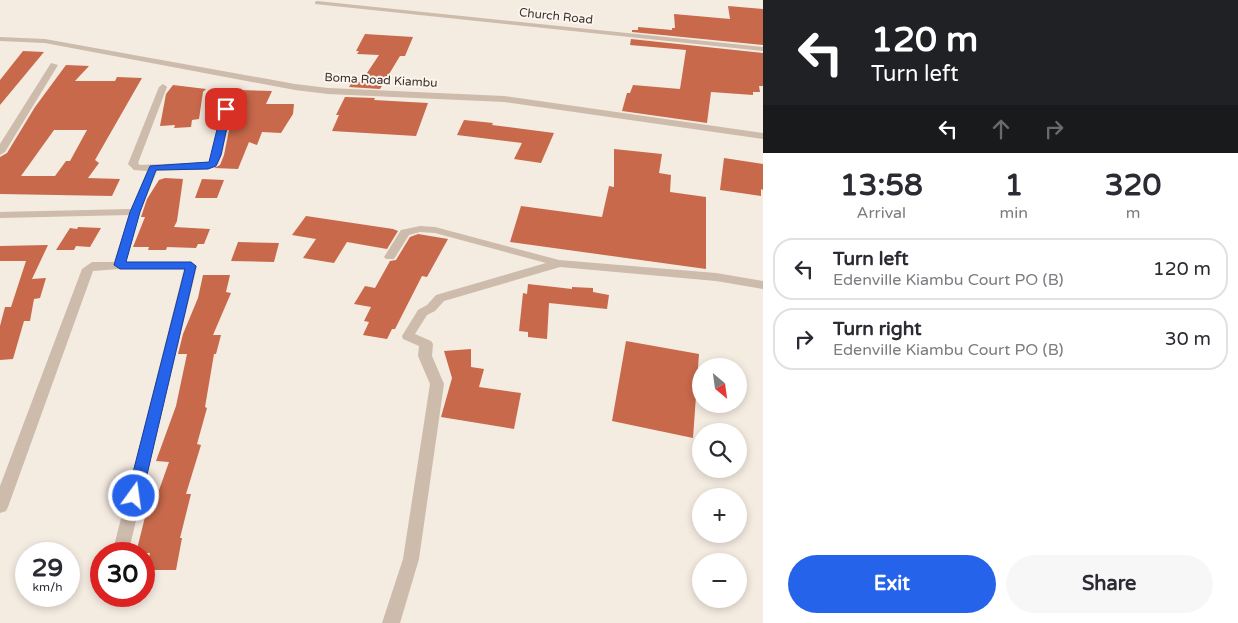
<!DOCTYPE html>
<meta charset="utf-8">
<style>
body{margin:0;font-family:"Varela Round",sans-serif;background:#f7f7f7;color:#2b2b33;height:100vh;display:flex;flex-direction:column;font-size:19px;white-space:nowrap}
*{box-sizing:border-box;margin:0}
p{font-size:16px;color:#7c7c81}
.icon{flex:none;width:28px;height:28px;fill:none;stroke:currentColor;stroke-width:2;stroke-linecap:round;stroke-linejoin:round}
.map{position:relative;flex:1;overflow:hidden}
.sheet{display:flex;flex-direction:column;background:#fff;width:475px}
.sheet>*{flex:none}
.top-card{background:#202124;color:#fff;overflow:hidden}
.needle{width:32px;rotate:151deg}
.fabs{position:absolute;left:692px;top:358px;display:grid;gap:10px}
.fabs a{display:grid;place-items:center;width:55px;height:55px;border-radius:50%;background:#fff;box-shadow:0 2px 8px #0003;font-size:25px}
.speed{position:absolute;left:15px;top:542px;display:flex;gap:10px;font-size:25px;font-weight:700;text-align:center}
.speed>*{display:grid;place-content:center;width:65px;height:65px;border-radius:50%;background:#fff;box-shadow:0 2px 8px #0003;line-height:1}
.speed small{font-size:12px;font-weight:400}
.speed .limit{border:8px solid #d22;background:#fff;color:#111}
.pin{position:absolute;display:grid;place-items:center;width:42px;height:42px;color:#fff;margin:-21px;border-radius:10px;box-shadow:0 2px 8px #0006}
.me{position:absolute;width:55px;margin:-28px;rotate:14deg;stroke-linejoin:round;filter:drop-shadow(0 0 4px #0008)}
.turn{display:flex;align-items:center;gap:18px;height:105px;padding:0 25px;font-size:22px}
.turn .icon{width:65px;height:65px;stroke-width:2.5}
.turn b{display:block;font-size:35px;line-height:42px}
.lanes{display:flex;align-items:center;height:48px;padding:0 25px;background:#0003;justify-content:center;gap:25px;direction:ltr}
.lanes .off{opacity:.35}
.eta{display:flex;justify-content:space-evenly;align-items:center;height:85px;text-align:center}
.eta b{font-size:30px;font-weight:700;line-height:35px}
.action{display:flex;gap:10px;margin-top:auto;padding:10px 25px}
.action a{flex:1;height:58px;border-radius:30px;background:#2563eb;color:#fff;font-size:20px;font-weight:700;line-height:58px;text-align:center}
.action a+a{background:#f7f7f7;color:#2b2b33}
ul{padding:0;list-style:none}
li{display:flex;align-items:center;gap:15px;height:62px;margin:0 10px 8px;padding:0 15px;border:2px solid #e1e1e2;border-radius:20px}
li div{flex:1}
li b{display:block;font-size:19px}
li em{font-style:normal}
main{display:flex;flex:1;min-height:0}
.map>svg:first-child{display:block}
</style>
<main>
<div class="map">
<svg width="763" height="623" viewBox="0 0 763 623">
<rect width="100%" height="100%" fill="#f4ebe1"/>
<!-- building -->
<path fill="#c8694b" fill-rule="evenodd" d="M728 6 763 9V45L632 32V30H638V27L672 30V28H675L674 14 730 19Z
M365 34 413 37 405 56H400L380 89 349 87 352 82H361L379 55 357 54 359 51H356Z
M631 39 763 53V86H759L760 92H753V95L711 92 707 123 622 111 627 93H630L633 85 680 89 686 50 630 45Z
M23 51 44 52 0 105V80Z
M66 65 89 66 75 81H115L117 77 142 78 95 160 99 163 88 178 120 179 112 196 0 194V157L7 153 35 107ZM54 130H87L70 161H66L55 176H21Z
M173 85 206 89 203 92 199 119 192 120 191 127 174 128 175 125 160 126 166 94Z
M237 90 272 91 266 104H294L293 114 281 133 262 132 257 145 249 142 238 169 214 168 220 165 224 155Z
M345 97 375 98 374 100 428 103 416 136 332 131 339 115H336Z
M464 120 493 123 492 125 554 133 541 163 514 159 522 143 457 135Z
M614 149 662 154 659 173 671 175 670 192 706 197V269L510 242 521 206 602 217 609 186 614 187Z
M724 158 763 164V190L761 189V196L720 190Z
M165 178 183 179 177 221 174 227 210 229 204 244H198L196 248 167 247 166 250H148L149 247H133L145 217H141L147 199 159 180Z
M202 179 224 180 217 198H195Z
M306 216 393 229 398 231 387 249 347 242 334 263 303 258 316 239 292 235Z
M78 227 101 228 90 247 76 246 74 250H56L70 228 77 229Z
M418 234 448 239 427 277 422 276 395 329H392L387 339 363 335 369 322 364 321 371 307 354 304 365 286 375 288 390 261 396 260 410 237Z
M238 242 279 243 274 262 231 261Z
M48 245 32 279 46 278 40 298 34 299 30 321H24L13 359 0 360V326L5 307H11L26 261H0V246Z
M203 275H230L226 292 231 293 213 335H221L216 354H214L205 407 207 408 197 444 201 445 186 494H191L180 538H182L176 570H146L150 553H136L151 493H158L169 462 156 461 176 406 187 354H178L183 334 198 298Z
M528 284 572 289V287L593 288V292L609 295 607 309 549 303 547 339 528 337V332L519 331 523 293 527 294Z
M626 341 699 354 693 438 612 421Z
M471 349V367L484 369 479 387 521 393 514 429 441 417 452 378 444 351Z"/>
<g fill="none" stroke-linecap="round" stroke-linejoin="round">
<!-- minor -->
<path fill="#cdbbac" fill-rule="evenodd" d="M317 1 763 47V51L315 4V2Z
M0 37 45 39 295 84 328 88 504 96 763 133V139L504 102 328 94 295 90 45 43 0 41Z
M51 63 58 65 5 152 0 155V144Z
M163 84 167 87 138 163 140 165 209 162 226 94 230 91 234 94 222 155 218 164 207 169 157 171 140 212 126 262H191L197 266 128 554H112L184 269H119L93 271 8 507 6 511 0 513V486L82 269 92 262H114L129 215 0 218V212L131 209 147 171 134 170 128 164 159 87Z
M420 226 435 227 559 260 716 273 763 281V289L716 281 560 267 444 301 435 311 427 315 415 334 431 341 433 344 432 356 444 384 419 559 400 623H382L403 559 430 384 418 356 419 346 403 339 402 336 418 310 427 305 436 295 546 263 435 233 420 232 409 235 394 259H386L384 257 401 230Z"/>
</g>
<!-- route -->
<path fill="#2563eb" stroke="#184099" d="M226 107 231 109 221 155 216 166 208 169 156 170 140 212 126 262H191L196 266 142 496 140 500 134 502 129 500 127 496 185 269H120L114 265 130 212 150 166 209 162 222 109Z"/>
<g text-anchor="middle" stroke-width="4" stroke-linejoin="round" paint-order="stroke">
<!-- far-street labels -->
<g font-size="12" fill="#3b302b" stroke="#fbf5ee">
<text transform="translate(556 16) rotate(6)" y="4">Church Road</text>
<text transform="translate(381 80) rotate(3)" y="4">Boma Road Kiambu</text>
</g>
</g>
</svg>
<div class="fabs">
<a><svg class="needle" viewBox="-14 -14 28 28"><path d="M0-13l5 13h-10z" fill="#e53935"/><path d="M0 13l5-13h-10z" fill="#7c7c81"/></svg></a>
<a><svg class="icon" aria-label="search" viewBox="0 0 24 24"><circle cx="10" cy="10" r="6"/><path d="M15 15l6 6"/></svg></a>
<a>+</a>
<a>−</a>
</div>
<div class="speed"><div>29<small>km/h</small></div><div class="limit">30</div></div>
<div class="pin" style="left:226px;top:109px;background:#d93025"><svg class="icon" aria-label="arrive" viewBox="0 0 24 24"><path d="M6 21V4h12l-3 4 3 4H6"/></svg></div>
<svg class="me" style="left:134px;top:496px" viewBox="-20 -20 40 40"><circle r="17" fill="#2563eb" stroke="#fff" stroke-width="3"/><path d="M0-11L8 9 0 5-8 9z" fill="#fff"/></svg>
</div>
<section class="sheet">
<div class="top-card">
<div class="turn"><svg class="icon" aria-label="left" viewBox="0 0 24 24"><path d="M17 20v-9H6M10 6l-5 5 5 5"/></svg><div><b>120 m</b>Turn left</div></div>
<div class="lanes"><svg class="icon" aria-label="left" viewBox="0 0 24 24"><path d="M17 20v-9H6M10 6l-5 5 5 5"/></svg><svg class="icon off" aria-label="ahead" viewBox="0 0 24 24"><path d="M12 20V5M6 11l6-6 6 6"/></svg><svg class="icon off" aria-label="right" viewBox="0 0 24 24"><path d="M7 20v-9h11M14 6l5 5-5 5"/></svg></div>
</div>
<div class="eta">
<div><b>13:58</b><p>Arrival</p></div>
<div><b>1</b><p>min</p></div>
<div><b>320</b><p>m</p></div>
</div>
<ul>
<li><svg class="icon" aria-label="left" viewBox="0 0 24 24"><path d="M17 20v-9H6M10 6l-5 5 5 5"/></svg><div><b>Turn left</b><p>Edenville Kiambu Court PO (B)</p></div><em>120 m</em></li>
<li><svg class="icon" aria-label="right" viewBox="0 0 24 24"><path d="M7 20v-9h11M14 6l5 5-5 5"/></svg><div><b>Turn right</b><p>Edenville Kiambu Court PO (B)</p></div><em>30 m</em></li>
</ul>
<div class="action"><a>Exit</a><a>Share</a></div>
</section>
</main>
